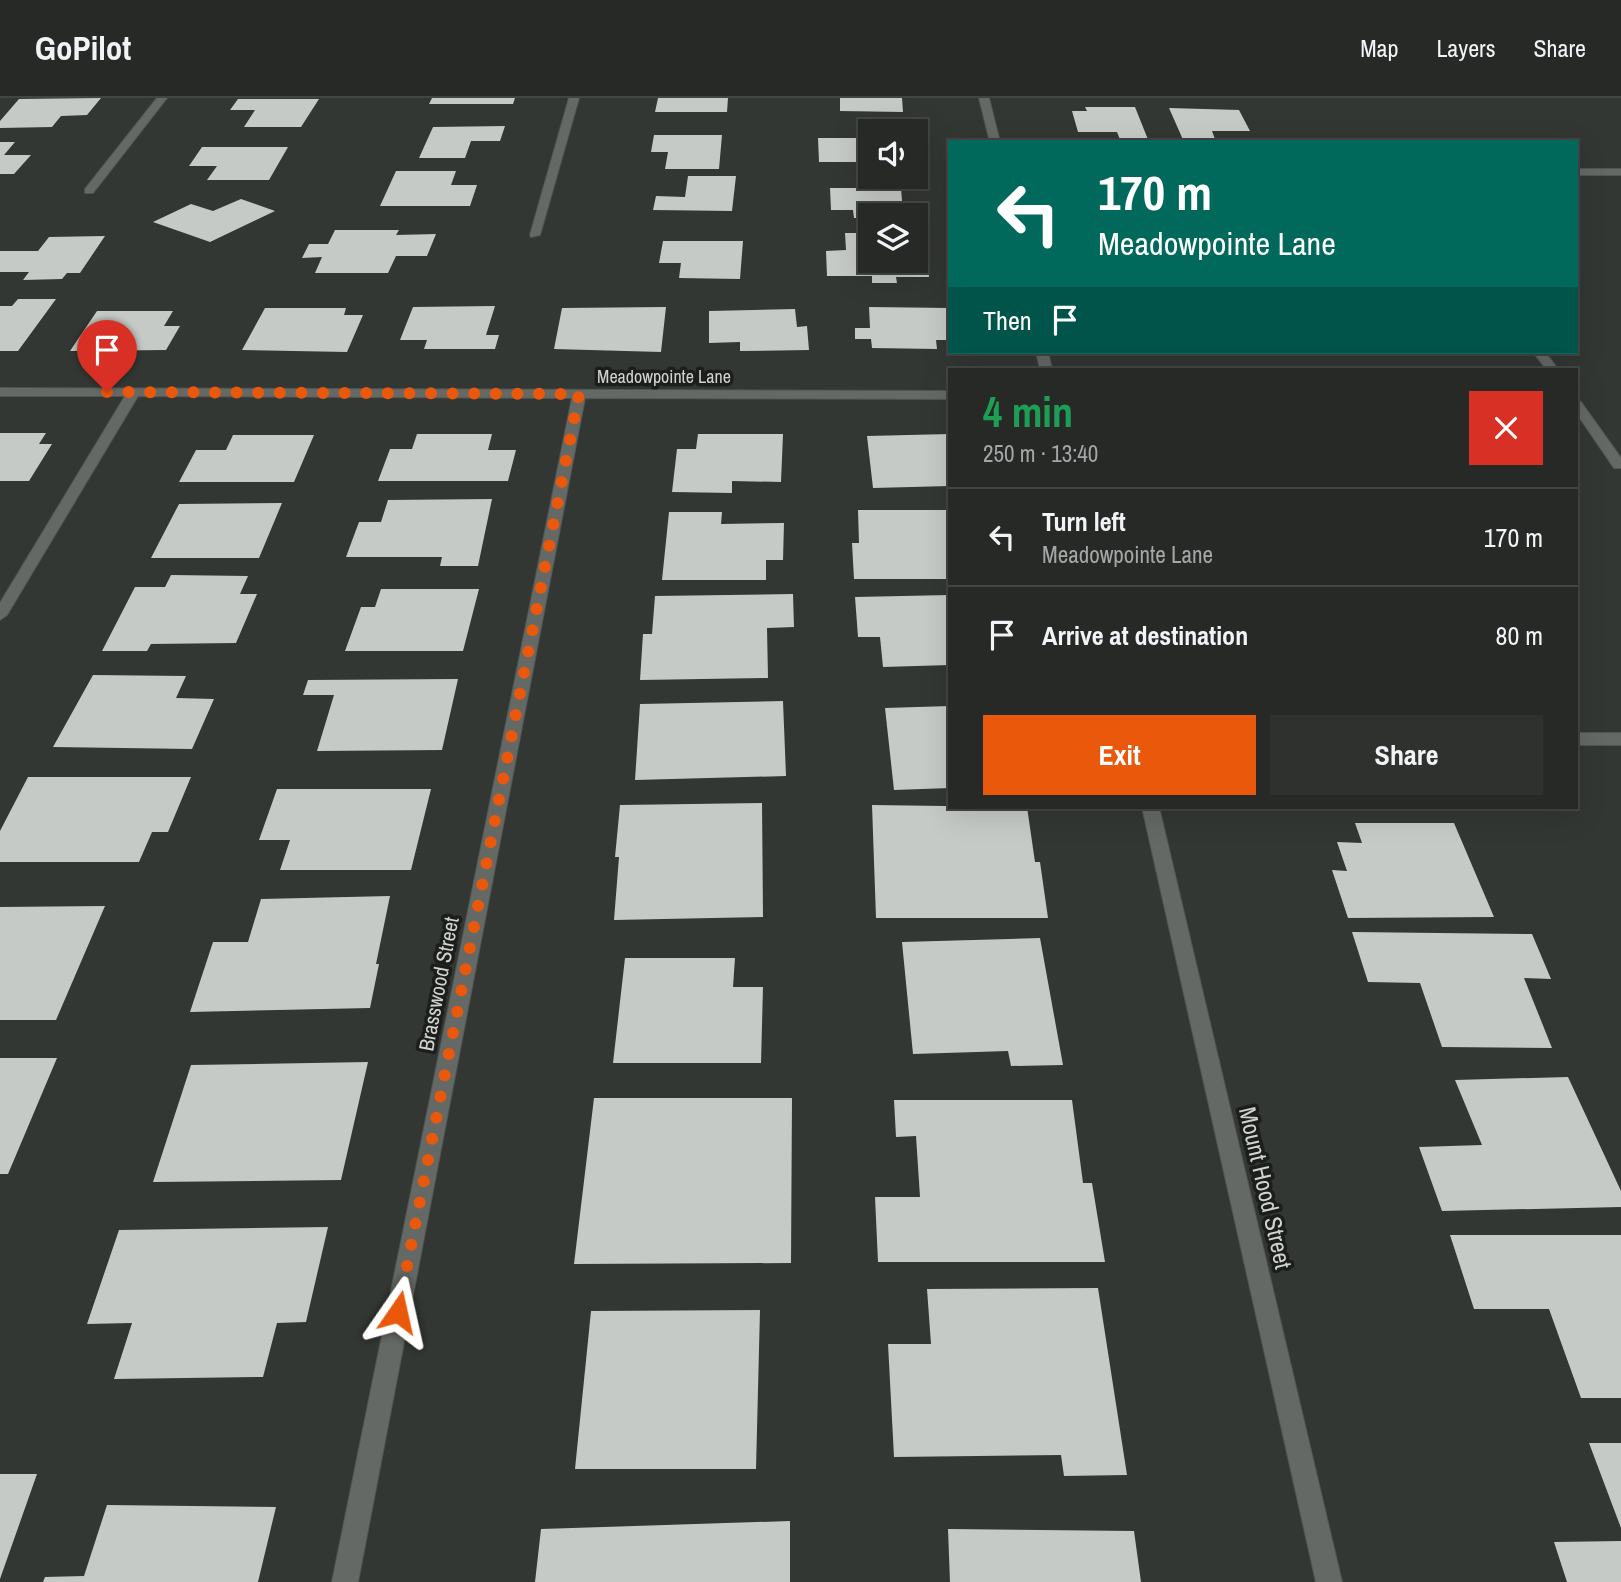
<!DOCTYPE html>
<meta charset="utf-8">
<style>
body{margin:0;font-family:"Archivo Narrow",sans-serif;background:#2e312e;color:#f1f3f6;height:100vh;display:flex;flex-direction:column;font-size:26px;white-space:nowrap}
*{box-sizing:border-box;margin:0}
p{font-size:23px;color:#a4a6a7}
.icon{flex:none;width:38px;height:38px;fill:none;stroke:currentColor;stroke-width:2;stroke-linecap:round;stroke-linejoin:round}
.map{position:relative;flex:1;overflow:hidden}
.sheet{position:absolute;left:948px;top:270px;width:630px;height:441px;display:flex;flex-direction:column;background:#262926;border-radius:0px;box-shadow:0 7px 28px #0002,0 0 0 2px #424543}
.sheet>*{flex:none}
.hud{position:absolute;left:948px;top:42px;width:630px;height:214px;border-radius:0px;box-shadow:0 7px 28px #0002,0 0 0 2px #424543;background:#00695c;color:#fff;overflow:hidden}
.controls{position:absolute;left:858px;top:21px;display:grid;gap:14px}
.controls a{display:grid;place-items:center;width:70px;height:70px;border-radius:0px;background:#262926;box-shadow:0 7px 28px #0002,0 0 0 2px #424543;font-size:35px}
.pin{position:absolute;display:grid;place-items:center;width:60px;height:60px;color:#fff;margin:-72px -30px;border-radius:50% 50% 50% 0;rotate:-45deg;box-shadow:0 0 7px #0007}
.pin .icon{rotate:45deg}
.me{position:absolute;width:77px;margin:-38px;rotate:11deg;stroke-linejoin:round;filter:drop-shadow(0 0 5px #0008)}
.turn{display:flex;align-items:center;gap:24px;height:147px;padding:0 35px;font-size:32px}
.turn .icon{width:91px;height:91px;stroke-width:2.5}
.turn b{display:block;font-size:49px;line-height:60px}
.then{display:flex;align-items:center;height:66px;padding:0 35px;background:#0003;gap:14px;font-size:26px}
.round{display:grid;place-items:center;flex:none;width:74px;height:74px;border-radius:0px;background:#2e312e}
.overview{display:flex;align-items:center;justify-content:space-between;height:119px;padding:0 35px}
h1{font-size:42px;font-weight:700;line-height:52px;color:#1e9e55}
.button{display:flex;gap:14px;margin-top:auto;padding:14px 35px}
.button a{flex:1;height:80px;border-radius:0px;background:#ea580c;color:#fff;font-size:28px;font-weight:700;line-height:80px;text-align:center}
.button a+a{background:#2e312e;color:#f1f3f6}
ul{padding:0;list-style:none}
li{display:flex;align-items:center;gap:21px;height:98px;padding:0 35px;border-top:2px solid #424543}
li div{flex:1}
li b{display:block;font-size:26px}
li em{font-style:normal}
header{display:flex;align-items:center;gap:42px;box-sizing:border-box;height:98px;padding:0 35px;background:#262926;border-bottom:2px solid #424543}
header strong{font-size:33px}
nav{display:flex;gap:38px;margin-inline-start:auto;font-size:24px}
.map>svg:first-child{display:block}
</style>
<header>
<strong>GoPilot</strong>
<nav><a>Map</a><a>Layers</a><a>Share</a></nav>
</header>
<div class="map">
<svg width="1621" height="1484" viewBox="0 0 1621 1484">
<rect width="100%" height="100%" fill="#333733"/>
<!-- building -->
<path fill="#c6cac6" d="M101 0 87 17 61 18 52 29 0 30V23L19 1Z
M432 0H515L513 6H429Z
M658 0H728L727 14H655Z
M840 0H902L903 14 840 13Z
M238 1H319L301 29H244L255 12H230Z
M1085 9H1135L1149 44H1121L1117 34H1078L1072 13H1087Z
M1169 10 1239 12 1250 33H1212L1216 44H1184Z
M505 28 500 43H471L465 60H419L433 29Z
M654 37H722L719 71H665L668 54H651Z
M818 40H870V64H819Z
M0 44H15L4 57H31L14 76H0Z
M202 49H288L269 82H207L217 68H189Z
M396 73H456L451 87H477L470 108H380Z
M688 78H736L732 113 653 112 656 98 685 99Z
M830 90H901L902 103H919L921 120H915V117H870V120H854L853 112H831Z
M241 101 275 113 210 144 153 124 191 106 213 113Z
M335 132H399L396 137 436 136 427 158H396L388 175H315L322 159 302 160 309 146H328Z
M845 135H870V163H915L917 147 918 158H927L929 179H896L897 185H872V178H827L826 153 846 152Z
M105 138 80 175H67L62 181 23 182 29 174H0V153H38L49 139Z
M663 143H743L740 181 679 180 681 165H659Z
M18 201H56L18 253H0V208H12Z
M495 208 486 237H499L495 251H424L427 242H400L413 209Z
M666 209 661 254 554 251 562 210Z
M869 209 950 210V242H936L937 251 872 250 871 241H855V230H870Z
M265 210H346L344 217H363L347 254 242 252Z
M795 211 797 229 807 228 809 252 740 253V244L709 245V213Z
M97 213H173L164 228H180L166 252 70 253Z
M0 335H46L39 346H52L29 383H0Z
M417 336H492L488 352H516L508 383H378L390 351H412Z
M698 336H783L781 384 732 383V395L672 394 677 351H696Z
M950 336V388L873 390 867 338Z
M233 337H314L294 384H179L196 352H226Z
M492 401 478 468H440L442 459H346L359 424H381L388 402Z
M282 405 259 460H151L179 406Z
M858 412H950V481H854L852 445H859Z
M669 414H722L721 426 784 425 783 462H766V482H662Z
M171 477 248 478 240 496H257L236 545 151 546 147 553H102L135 489H165Z
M381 491H479L463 553H345L361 509H375Z
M793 496 794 529 767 530 768 580 640 582 643 536H652L655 498Z
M950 497V567L883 569 880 539H858L855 499Z
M93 577 186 578 176 600 214 601 192 651 53 649Z
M458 581 442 652 317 653 334 597H303L308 582Z
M783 603 786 678 635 682 640 606Z
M950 608V690L894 692 885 610Z
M28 679H191L168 734H152L139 764H0V733Z
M277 691H431L411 772H280L290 742H259Z
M762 705 763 819 614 822 619 759H615L620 707Z
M872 707 1027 709 1035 764H1040L1048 820H876Z
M1355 725H1454L1494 819 1348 820 1332 772 1347 773 1337 744 1362 745Z
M390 798 376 866H379L370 910 190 914 213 844H248L261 801Z
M105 808 56 922H0V809Z
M1352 834 1532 836 1551 881 1524 880 1552 950 1442 949 1420 885 1368 884Z
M1040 840 1063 967 1011 968 1008 953 913 956 902 844Z
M625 860H735L733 889H763L761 965H613Z
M0 960H57L8 1076H0Z
M368 964 341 1082 153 1084 191 967Z
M1568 979 1621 1093V1109L1442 1113 1419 1049 1482 1047 1455 982Z
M594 1000H792L791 1165 574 1166Z
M894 1002H1072L1083 1085H1092L1105 1164H878L875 1099H920L916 1038 896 1039Z
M328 1129 306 1224 277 1225 263 1279 114 1281 132 1225 87 1226 119 1132Z
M1450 1137H1621V1300H1581L1549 1211H1474Z
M1098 1190 1127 1377 1064 1378 1061 1357 894 1359 888 1246H931L927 1191Z
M760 1212 756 1371H575L591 1213Z
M1589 1345H1621V1430Z
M0 1376H37L0 1481Z
M107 1407 276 1409 258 1484H43L45 1479 84 1478Z
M790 1423V1484H535L541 1431Z
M948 1431 1134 1433 1141 1484H950Z
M1621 1443V1484H1567L1554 1444Z"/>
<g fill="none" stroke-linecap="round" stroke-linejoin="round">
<defs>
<path id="street" d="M157 0H167L93 95H85V91Z
M569 0H579L540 137 531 139 530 137Z
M1577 71H1621V77H1577Z
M1533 254H1545L1558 271H1546Z
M0 290 950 293V301L585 300 358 1484H332L572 300 138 298 7 517 0 522V505L125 298H0Z
M1577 303 1581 304 1621 360V370H1614L1577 316Z
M1577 635H1621V647H1577Z"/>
<path id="secondary" d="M979 0H989L1000 44H990Z
M1036 254H1048L1052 271H1040Z
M1142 709H1159L1342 1484H1316Z"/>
</defs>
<!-- street casing -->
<use href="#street" stroke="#515451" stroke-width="2"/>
<!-- secondary casing -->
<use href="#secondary" stroke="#515451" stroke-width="2"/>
<!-- street -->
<use href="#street" fill="#656965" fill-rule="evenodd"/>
<!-- secondary -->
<use href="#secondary" fill="#656965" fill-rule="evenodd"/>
</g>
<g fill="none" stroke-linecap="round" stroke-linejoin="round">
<!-- route -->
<path stroke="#ea580c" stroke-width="12" stroke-dasharray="0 21.6" d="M107 294 579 296 398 1214"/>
</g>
<g text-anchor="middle" stroke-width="7" stroke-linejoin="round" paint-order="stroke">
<!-- far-street labels -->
<g font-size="18" fill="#d0d3d0" stroke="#1c1e1c">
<text x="664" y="285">Meadowpointe Lane</text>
</g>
<!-- street labels -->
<g font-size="21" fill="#d0d3d0" stroke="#1c1e1c">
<text transform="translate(439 886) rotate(-79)" y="7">Brasswood Street</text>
</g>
<!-- near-street labels -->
<g font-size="24" fill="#d0d3d0" stroke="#1c1e1c">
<text transform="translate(1265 1090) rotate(77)" y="8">Mount Hood Street</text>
</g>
</g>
</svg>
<div class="controls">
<a><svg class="icon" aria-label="sound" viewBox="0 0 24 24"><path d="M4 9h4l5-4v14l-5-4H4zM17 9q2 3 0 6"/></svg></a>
<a><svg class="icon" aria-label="layers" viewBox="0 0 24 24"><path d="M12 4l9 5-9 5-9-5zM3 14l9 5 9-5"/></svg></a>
</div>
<div class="pin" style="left:107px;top:294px;background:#d93025"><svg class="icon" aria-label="arrive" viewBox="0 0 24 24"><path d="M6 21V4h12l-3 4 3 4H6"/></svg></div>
<svg class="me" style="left:398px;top:1214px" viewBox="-20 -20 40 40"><path d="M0-17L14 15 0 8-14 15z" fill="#ea580c" stroke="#fff" stroke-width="4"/></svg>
<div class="hud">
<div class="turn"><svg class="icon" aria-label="left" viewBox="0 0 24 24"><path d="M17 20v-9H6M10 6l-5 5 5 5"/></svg><div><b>170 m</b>Meadowpointe Lane</div></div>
<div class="then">Then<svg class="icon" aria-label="arrive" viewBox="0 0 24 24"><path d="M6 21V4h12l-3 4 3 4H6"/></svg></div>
</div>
<section class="sheet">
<div class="overview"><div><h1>4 min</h1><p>250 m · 13:40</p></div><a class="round" style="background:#d93025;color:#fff"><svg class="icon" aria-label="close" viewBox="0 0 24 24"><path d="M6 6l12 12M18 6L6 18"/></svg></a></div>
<ul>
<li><svg class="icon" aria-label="left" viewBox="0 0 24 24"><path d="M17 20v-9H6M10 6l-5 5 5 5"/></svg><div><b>Turn left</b><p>Meadowpointe Lane</p></div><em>170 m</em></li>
<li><svg class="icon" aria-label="arrive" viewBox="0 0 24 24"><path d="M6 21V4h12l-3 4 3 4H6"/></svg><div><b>Arrive at destination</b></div><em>80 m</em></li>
</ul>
<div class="button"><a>Exit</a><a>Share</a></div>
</section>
</div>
